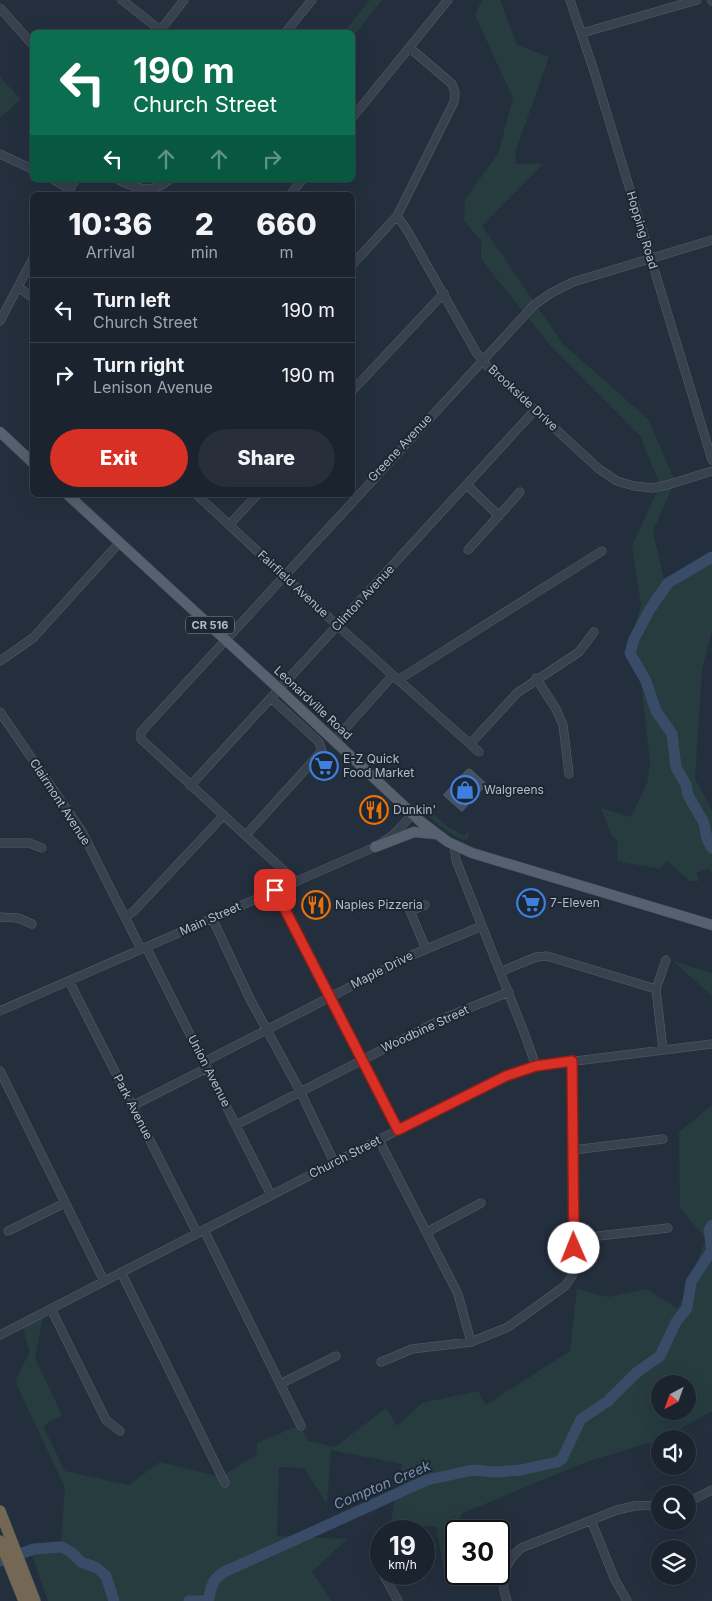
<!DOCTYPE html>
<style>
body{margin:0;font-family:Inter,sans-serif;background:#282f3a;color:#f1f3f6;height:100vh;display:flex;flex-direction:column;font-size:19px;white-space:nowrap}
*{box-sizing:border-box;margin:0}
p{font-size:16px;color:#a0a4aa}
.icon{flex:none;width:28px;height:28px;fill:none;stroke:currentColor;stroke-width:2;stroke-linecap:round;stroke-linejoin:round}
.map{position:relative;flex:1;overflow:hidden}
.details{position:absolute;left:30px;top:192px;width:325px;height:305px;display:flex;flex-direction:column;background:#1b232e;border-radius:8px;box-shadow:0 5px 20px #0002,0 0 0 1px #39404a}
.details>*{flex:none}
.banner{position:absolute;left:30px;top:30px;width:325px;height:152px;border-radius:8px;box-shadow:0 5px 20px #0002,0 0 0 1px #39404a;background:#0b6e4f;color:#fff;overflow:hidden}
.needle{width:32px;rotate:221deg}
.buttons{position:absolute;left:651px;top:1375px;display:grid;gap:10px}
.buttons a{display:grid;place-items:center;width:45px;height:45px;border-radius:50%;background:#1b232e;box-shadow:0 5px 20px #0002,0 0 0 1px #39404a;font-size:25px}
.speed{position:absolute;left:370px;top:1520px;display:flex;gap:10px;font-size:25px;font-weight:700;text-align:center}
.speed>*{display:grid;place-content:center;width:65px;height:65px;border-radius:50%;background:#1b232e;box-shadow:0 5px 20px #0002,0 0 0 1px #39404a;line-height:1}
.speed small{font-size:12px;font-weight:400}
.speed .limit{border:2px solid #111;border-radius:8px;background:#fff;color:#111}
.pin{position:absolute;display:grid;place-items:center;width:42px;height:42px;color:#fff;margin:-21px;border-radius:10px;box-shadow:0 2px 8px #0006}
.me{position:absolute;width:55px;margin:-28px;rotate:359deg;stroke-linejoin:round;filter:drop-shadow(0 0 4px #0008)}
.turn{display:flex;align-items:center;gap:18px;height:105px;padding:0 20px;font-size:22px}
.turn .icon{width:65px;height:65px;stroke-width:2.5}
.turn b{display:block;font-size:35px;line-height:42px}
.lanes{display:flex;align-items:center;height:48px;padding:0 20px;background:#0003;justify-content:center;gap:25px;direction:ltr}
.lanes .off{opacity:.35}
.eta{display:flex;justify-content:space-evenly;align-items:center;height:85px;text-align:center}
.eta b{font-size:30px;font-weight:800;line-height:35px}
.action{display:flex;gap:10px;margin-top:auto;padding:10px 20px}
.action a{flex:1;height:58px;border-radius:30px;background:#d93025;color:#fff;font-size:20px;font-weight:800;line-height:58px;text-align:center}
.action a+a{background:#282f3a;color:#f1f3f6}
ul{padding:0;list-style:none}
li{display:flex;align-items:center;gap:15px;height:65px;padding:0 20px;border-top:1px solid #39404a}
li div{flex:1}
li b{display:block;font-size:19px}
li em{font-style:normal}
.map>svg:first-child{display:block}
</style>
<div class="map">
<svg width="712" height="1601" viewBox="0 0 712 1601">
<rect width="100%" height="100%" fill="#242f3e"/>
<!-- green -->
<path fill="#263c3f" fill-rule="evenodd" d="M370 0H382L353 37 352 32H344Z
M482 0H500L517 45 549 57 515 153 516 164H543L482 226 563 344 648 419 675 481 653 531 664 580 712 554V632L702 669 695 779 712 810V873L709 869 696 873 699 881H690L667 861 660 869 617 861 618 842 612 836 601 808 631 817 647 783 650 763 638 653 628 650 641 605 632 546 660 485 640 436 550 345 481 259V241L464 221 465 199 498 154 513 98 475 15Z
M0 77 21 99 0 118Z
M428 804 430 805 427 809 447 826 465 836 467 831 469 832 467 839 463 840C447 832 432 823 424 808Z
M673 961 712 973V996Z
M712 1105V1411L665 1438 586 1462 463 1513 453 1530C459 1549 457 1555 444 1571L436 1527 391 1522 402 1464 331 1450 327 1504 304 1468 279 1467 277 1536 347 1539 312 1572 332 1601H48L28 1544 61 1541 65 1488 15 1381 30 1351 21 1323 44 1310 35 1358 62 1415 43 1426 65 1471 129 1485 160 1462 221 1477 256 1455 257 1443 300 1425 308 1441 335 1447 386 1408 397 1426 422 1403 478 1391 486 1405 570 1351 577 1289 608 1297 647 1289 678 1309 706 1239 680 1208 679 1132ZM660 1384H688V1411H660Z"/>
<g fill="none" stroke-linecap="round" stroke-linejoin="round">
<!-- river -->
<path stroke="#394c67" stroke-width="11" d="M712 557 668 583 650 609 634 639 630 653 646 681 656 711 672 734 676 767 686 785 688 795 704 823 707 839 712 848
M0 1561 34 1549 62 1547 71 1552 81 1562 97 1568 106 1576 114 1601
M189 1601H203L209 1598C211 1586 213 1579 224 1572L427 1480 473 1470 496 1472 521 1470 557 1462 562 1459 581 1419 608 1401 636 1373 660 1356 676 1322 687 1308 691 1282 712 1250 709 1230 712 1225"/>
</g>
<!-- building -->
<path fill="#455162" stroke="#1f2835" d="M325 760 333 773 319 780 314 772Z
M467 768H471L488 784 462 813 442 795Z
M521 894 544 901 540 912 518 905Z"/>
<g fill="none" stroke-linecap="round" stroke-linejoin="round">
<defs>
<path id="minor" d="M122 0 160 30
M570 0 594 71 712 460
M712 0V1
M0 8 32 44
M159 32 184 0
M286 32 312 0
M582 33 697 0
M352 118 448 0
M0 154 32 169
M54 180 70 189
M119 180C136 189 153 194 169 180
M67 195 75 180
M290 195 302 180
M397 216 407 230 476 352 488 367 599 469 617 481 634 486 652 488 667 485 712 471
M352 265 397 216 454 102 455 93 452 84 410 48
M18 287 32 297
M0 321 32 260
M352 391 444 293
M467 485 499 516
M197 495 338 626 479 752
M229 525 257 495
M468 550 520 492
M0 661 33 638 120 542
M536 678 556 709 563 725 569 774
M398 680 602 551
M0 712 81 830 141 949
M335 740 393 675
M470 744 517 693 579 652 594 632
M190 786 535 410
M246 835 322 751 319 742 272 699
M0 843H29L42 848
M454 845 456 860 525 1035 536 1066
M295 881 141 739V732L534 305 551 293 573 282 712 240
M275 890 398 1130
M425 905 410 911 426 949
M0 917 18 918 32 924
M125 917 133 912 224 815
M212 918 250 999 300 1091 334 1162
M146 947 271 1195
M500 972 536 957 547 956 656 989
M69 981 197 1233
M0 1011 375 847 393 835 413 814
M663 1050 656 989 666 960
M204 1062 412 955 482 926
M0 1071 104 1281
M132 1106 207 1068
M236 1125 442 1019 509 992
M379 1140 458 1294 471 1342
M573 1150 663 1139
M204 1230 301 1426
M8 1231 65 1203
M427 1232 481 1203
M573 1239 668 1228
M121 1272 225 1483
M51 1309 106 1420 120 1431
M0 1335 491 1082 536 1066 712 1044
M381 1362 412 1349 471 1342 508 1327 565 1286 572 1276 574 1248 572 1061
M280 1384 336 1356
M688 1502 712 1490
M591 1520 615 1580 627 1601
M383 1574 398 1601
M507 1601C499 1581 505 1562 521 1548L617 1510 634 1506 660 1505"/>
<path id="major" d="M0 432 32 462
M68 495 279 689 420 821 448 842 472 853 712 925
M375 847 414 832 435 834"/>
<path id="highway" d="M0 1511 35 1601
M0 1541 24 1601"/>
</defs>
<!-- minor casing -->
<use href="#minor" stroke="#565f6c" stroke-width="9"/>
<!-- major casing -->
<use href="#major" stroke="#414a57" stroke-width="11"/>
<!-- highway casing -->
<use href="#highway" stroke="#434c59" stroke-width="12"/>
<!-- minor -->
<use href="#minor" stroke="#38414e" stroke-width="8"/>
<!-- major -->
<use href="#major" stroke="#56606e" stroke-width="10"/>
<!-- highway -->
<use href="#highway" stroke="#746855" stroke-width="11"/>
</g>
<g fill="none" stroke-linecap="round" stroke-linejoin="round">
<defs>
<path id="route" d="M275 890 398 1130 506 1076 536 1066 572 1061 574 1248"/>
</defs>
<!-- route casing -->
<use href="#route" stroke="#8d1f18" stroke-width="12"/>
<!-- route -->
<use href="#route" stroke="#d93025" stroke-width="9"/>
</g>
<!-- icons -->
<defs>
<symbol id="supermarket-ring" viewBox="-11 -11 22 22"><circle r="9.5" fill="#1d2633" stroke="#3f7fe0" stroke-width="1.5"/><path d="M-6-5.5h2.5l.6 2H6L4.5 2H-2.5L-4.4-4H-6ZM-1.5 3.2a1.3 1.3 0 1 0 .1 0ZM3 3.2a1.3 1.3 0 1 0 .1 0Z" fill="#3f7fe0"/></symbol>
<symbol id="shop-ring" viewBox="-11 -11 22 22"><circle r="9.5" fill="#1d2633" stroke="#3f7fe0" stroke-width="1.5"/><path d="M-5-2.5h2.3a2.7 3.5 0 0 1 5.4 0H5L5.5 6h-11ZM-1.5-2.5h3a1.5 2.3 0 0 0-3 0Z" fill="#3f7fe0"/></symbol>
<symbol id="restaurant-ring" viewBox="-11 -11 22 22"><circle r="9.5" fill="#1d2633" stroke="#e8710a" stroke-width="1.5"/><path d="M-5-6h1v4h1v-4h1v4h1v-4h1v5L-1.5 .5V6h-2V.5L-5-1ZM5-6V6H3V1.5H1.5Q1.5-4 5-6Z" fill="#e8710a"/></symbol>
</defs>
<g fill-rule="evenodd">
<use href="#supermarket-ring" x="308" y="750" width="32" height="32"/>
<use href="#shop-ring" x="449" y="774" width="32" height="32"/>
<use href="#restaurant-ring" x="358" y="794" width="32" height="32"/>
<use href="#supermarket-ring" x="515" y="887" width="32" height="32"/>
<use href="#restaurant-ring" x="300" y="889" width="32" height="32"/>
</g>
<g text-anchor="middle" stroke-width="4" stroke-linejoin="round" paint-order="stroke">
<!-- shield labels -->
<rect fill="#1d2633" stroke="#878f9c" stroke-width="1" x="186" y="616.5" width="48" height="17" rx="4"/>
<g font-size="11" font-weight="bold" fill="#b4bcc9">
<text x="210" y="629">CR 516</text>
</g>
<!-- street labels -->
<g font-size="12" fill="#b4bcc9" stroke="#1d2633">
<text transform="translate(642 230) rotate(73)" y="4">Hopping Road</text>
<text transform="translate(523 398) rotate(43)" y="4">Brookside Drive</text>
<text transform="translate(400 448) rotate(-47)" y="4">Greene Avenue</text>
<text transform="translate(293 584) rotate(43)" y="4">Fairfield Avenue</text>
<text transform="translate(363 598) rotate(-47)" y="4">Clinton Avenue</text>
<text transform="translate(313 703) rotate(43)" y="4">Leonardville Road</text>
<text transform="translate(60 802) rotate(57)" y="4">Clairmont Avenue</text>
<text transform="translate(210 919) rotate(-24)" y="4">Main Street</text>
<text transform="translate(382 970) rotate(-27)" y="4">Maple Drive</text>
<text transform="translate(425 1029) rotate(-25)" y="4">Woodbine Street</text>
<text transform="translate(209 1071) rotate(63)" y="4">Union Avenue</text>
<text transform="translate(133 1107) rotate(63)" y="4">Park Avenue</text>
<text transform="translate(345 1157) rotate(-27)" y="4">Church Street</text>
</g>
<!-- poi labels -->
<g font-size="12" fill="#b4bcc9" stroke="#1d2633" text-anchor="start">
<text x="343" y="763">E-Z Quick<tspan x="343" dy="14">Food Market</tspan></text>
<text x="484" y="794">Walgreens</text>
<text x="393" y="814">Dunkin'</text>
<text x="550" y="907">7-Eleven</text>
<text x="335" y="909">Naples Pizzeria</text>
</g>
<!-- water labels -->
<g font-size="14" font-style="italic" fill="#7c92b1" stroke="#1d2633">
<text transform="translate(382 1485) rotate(-23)" y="5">Compton Creek</text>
</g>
</g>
</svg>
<div class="buttons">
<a><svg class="needle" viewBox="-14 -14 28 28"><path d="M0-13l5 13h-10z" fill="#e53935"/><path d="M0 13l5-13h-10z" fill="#a0a4aa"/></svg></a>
<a><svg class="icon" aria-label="sound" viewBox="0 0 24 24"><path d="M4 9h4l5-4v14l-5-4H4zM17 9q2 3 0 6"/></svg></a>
<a><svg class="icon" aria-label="search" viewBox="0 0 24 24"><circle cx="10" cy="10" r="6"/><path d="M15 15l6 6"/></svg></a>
<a><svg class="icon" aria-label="layers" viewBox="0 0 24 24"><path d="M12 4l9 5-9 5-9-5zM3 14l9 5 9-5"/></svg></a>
</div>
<div class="speed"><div>19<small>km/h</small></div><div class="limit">30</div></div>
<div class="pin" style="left:275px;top:890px;background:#d93025"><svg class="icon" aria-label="arrive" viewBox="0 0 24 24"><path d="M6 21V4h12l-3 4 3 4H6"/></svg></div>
<svg class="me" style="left:574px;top:1248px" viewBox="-20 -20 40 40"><circle r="19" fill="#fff"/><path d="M0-13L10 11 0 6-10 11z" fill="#d93025"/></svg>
<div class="banner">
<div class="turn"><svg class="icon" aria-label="left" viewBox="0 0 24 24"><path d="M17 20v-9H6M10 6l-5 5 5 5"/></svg><div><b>190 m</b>Church Street</div></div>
<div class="lanes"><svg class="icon" aria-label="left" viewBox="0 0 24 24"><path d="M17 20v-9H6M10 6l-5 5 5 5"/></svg><svg class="icon off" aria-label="ahead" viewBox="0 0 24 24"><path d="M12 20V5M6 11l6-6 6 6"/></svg><svg class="icon off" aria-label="ahead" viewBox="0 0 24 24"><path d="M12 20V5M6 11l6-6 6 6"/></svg><svg class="icon off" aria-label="right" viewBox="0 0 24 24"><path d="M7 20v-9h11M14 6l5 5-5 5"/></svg></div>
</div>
<section class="details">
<div class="eta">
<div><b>10:36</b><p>Arrival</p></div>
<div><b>2</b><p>min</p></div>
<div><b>660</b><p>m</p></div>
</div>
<ul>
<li><svg class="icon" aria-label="left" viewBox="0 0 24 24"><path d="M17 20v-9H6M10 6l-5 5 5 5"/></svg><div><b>Turn left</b><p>Church Street</p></div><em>190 m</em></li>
<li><svg class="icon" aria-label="right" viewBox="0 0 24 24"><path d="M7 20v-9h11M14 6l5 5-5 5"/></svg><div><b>Turn right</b><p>Lenison Avenue</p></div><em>190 m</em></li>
</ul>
<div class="action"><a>Exit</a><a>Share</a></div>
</section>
</div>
